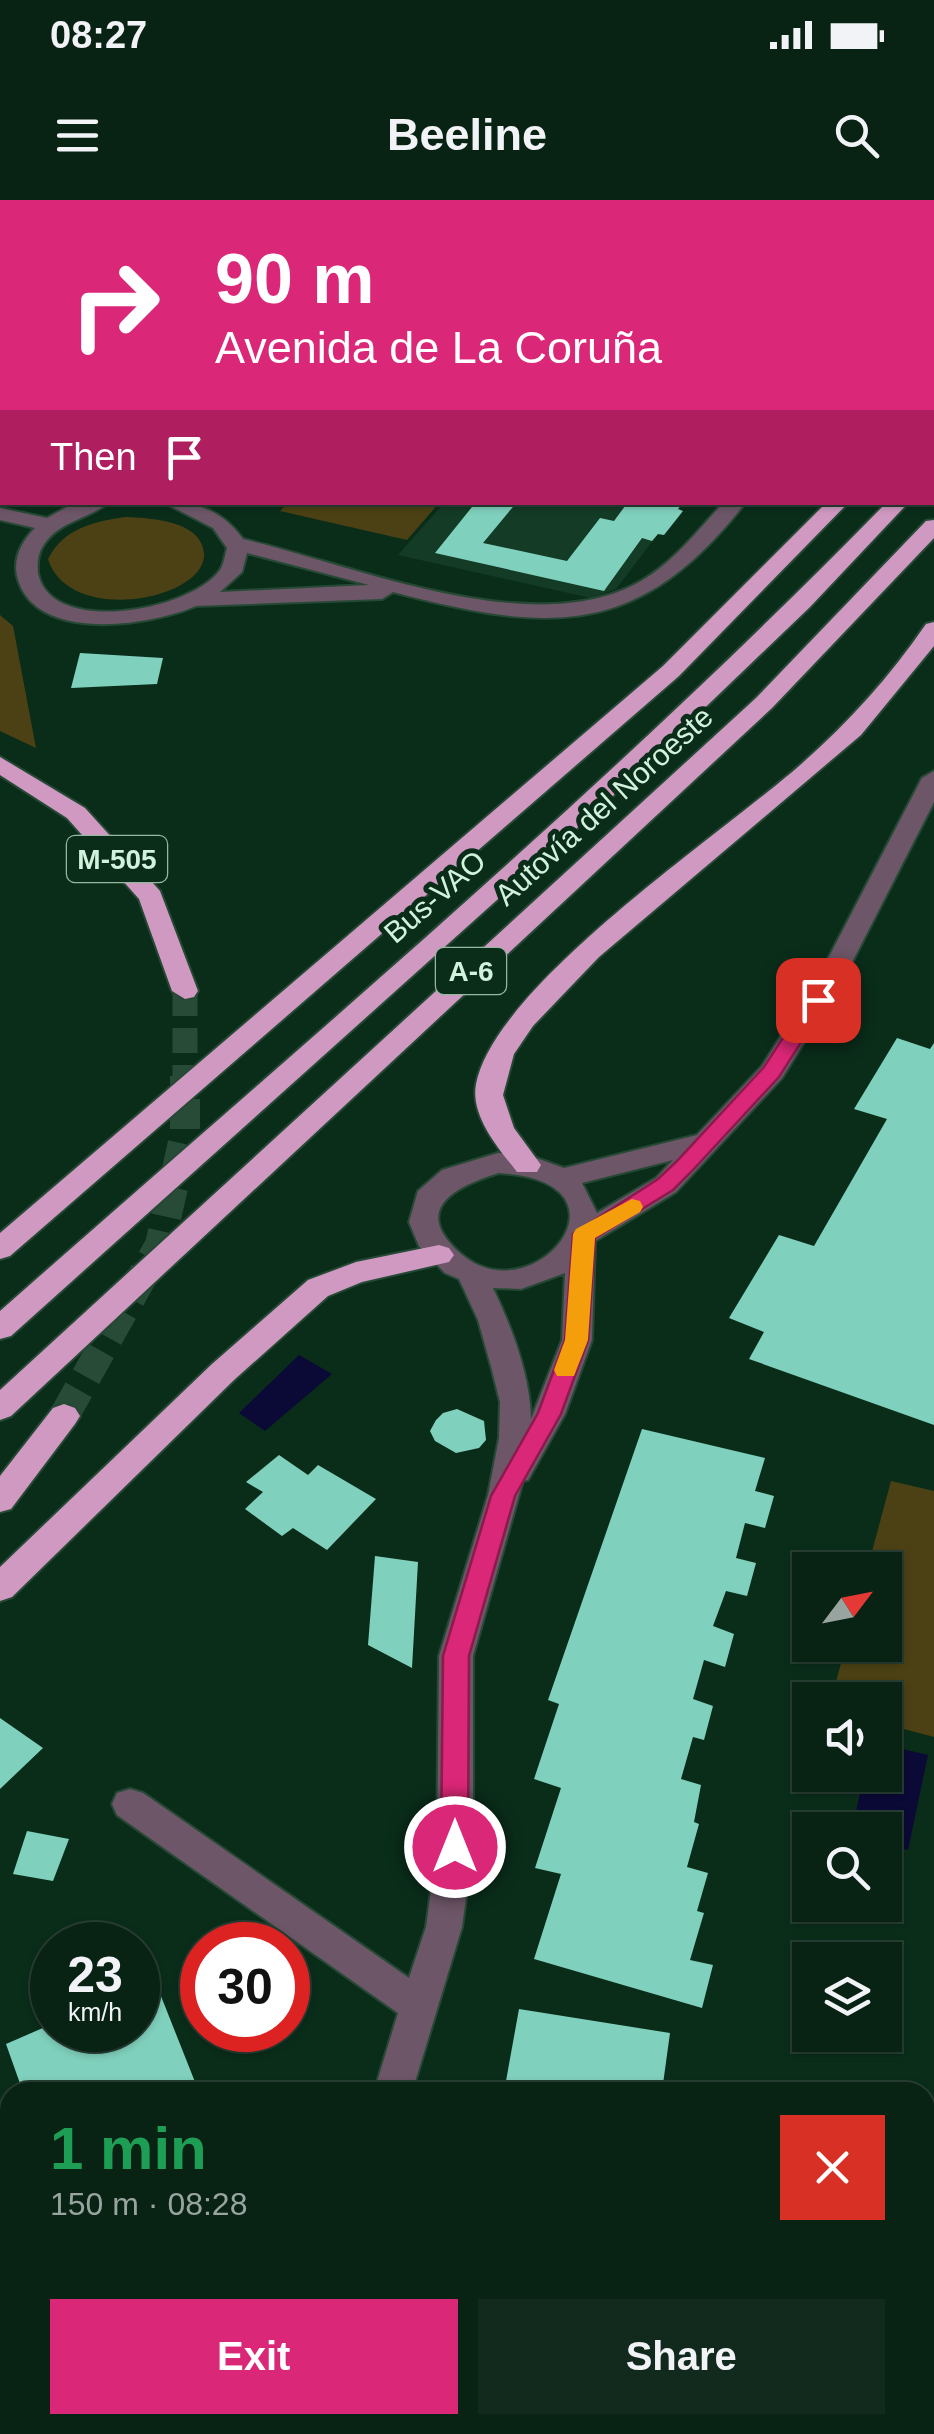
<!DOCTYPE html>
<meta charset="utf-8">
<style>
body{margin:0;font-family:Helvetica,sans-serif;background:#112a1d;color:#f1f3f6;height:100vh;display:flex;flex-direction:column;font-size:38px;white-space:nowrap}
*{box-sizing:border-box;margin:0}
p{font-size:32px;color:#98a4a0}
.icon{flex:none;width:55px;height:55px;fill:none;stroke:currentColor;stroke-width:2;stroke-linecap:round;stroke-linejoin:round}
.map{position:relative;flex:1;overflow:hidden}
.details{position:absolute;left:0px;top:1882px;width:935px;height:352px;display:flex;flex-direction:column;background:#082214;border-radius:30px 30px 0 0;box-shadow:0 2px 8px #0004,0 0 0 2px #293f34}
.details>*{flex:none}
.banner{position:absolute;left:0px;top:0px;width:935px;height:305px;box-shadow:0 2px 8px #0004,0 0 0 2px #293f34;background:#db2777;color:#fff;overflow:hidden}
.needle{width:65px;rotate:58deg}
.fabs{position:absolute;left:792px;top:1352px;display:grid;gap:20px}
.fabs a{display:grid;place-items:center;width:110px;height:110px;border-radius:0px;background:#082214;box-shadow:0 2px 8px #0004,0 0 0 2px #293f34;font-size:50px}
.speed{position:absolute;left:30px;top:1722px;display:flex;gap:20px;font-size:50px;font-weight:700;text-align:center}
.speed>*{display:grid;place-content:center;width:130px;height:130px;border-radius:50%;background:#082214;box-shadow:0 2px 8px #0004,0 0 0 2px #293f34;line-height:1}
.speed small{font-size:25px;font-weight:400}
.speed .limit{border:15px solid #d22;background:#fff;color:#111}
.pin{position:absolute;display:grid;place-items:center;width:85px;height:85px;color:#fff;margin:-42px;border-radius:20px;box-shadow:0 5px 15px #0006}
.me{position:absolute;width:110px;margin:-55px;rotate:0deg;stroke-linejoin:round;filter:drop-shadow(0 0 8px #0008)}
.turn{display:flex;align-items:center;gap:35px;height:210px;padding:0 50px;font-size:45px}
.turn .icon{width:130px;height:130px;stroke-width:2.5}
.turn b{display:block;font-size:70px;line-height:85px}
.then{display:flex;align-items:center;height:95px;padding:0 50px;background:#0003;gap:20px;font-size:38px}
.round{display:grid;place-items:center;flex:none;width:105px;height:105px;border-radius:0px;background:#112a1d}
.headline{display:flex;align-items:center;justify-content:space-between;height:170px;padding:0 50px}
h1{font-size:60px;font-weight:700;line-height:75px;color:#1e9e55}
.cta{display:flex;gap:20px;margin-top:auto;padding:20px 50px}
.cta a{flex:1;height:115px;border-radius:0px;background:#db2777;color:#fff;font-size:40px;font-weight:700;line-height:115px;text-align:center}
.cta a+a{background:#112a1d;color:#f1f3f6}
.status{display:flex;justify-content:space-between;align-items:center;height:70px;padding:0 50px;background:#082214;direction:ltr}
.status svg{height:28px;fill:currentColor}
header{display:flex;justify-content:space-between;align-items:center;height:130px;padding:0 50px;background:#082214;font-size:45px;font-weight:700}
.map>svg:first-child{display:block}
</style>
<div class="status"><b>08:27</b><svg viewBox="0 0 49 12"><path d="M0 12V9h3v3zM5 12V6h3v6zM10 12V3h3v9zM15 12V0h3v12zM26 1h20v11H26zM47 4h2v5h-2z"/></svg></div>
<header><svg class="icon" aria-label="menu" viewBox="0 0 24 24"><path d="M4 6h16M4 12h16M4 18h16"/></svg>Beeline<svg class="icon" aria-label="search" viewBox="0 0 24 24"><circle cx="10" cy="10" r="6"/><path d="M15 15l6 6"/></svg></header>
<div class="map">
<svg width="934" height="2234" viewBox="0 0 934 2234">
<rect width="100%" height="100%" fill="#0a2d1a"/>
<!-- built -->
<path fill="#133b26" d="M444 303H683L679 309 683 311 664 335 658 334 616 389 591 398 398 355Z"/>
<!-- green -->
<path fill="#4b4115" d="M288 303V302L439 303 407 340 280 311Z
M125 317C149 318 201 320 204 353 205 363 198 373 190 379 152 408 64 411 48 359 64 328 93 322 125 317Z
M0 415 13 426 36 548 0 531Z
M891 1281 934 1291V1537L885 1524V1500H831L846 1445H885V1370H867Z"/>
<!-- water -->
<path fill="#0b0936" d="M299 1155 332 1174 265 1231 239 1213Z
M885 1545 928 1555 908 1650 885 1645V1630H852L864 1575H885Z"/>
<!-- building -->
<path fill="#7fd0bc" d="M476 302H517L483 343 567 361 600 318 614 321 628 302H683L678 309 683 311 664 335 658 334 652 341 642 338 604 391 435 353Z
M80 453 163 458 157 484 71 488Z
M897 838 930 849 934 843V1225L749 1159 764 1132 729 1118 779 1035 814 1046 887 919 854 909Z
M457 1209 484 1221 486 1240 479 1248 456 1253 435 1241 430 1231 436 1220 443 1213Z
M642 1229 765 1258 755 1291 774 1296 765 1328 745 1323 736 1358 756 1363 747 1396 726 1391 713 1426 734 1434 725 1467 704 1460 693 1499 713 1506 704 1540 693 1537 681 1579 701 1585 694 1622 699 1624 687 1667 708 1673 697 1711 704 1713 690 1760 713 1765 702 1808 534 1759 561 1674 535 1668 561 1588 534 1579 559 1504 548 1500Z
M279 1255 308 1275 318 1265 376 1299 327 1350 293 1328 282 1336 245 1309 263 1292 246 1282Z
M375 1356 418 1362 412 1468 368 1445Z
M0 1518 43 1548 0 1589Z
M27 1631 69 1639 53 1681 13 1674Z
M155 1781 199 1892H23L6 1844 52 1824V1830H138V1788Z
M519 1809 670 1833 663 1884 687 1887 686 1892H504Z
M486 2225H684L683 2234H505L485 2230Z"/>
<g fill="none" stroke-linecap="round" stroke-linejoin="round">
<!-- highway-tunnel-far1 -->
<path stroke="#284b37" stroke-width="25" stroke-dasharray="25 12" stroke-linecap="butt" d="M185 791V878"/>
<!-- highway-tunnel -->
<path stroke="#284b37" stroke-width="30" stroke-dasharray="30 15" stroke-linecap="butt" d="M64 1216 160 1045 185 934V876"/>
<defs>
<path id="minor" d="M232 0H250V2H232Z
M934 26V39H932V26Z
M76 302H109C90 319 61 320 45 343 38 352 37 362 38 373 50 437 191 411 220 370 224 364 225 354 227 348L213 328 163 302C197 302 222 310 243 339 354 365 535 443 641 381 674 362 698 330 724 302H746C639 440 549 433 393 392L382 399 196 406C150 426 33 444 17 376 13 358 22 341 35 328L0 320V308L47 318ZM247 353 369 385 220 392 242 372Z
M934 571V602L845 776 782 878 676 992 595 1041 592 1140 565 1214 528 1280 523 1281 473 1456V1647L462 1727 412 1892H374L398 1813 117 1615 112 1604 117 1593 130 1589 143 1593 409 1778 426 1727 437 1647 439 1456 488 1295 499 1238 500 1202 492 1170 478 1120 459 1079 445 1073 419 1046 409 1022 418 991 442 970 498 953 533 957 564 968 697 935 762 866 819 776 922 578ZM673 960 656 978 597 1013 582 983ZM499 973C644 981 533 1118 460 1053 410 1009 456 986 499 973ZM565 1073 562 1140 531 1219C530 1175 512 1128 493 1088L521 1089Z
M370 2225H412L413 2234H371Z"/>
<path id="highway" d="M934 190V203L932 204V190Z
M934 256V270H932V256Z
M827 302H849L679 476 10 1056 0 1059V1033L663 466Z
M887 302H909L810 407 614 595 11 1136 0 1139V1111C300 846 607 589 887 302Z
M934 320V338L772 508 11 1216 0 1220V1190L756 498 926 321Z
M934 422V446L861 535 599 757 533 826 514 854 503 895 514 928 541 965 537 972H517C499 949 470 916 476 884 495 786 720 635 799 566 848 523 889 478 926 424Z
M0 557 85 608 160 691 198 791 194 797 185 799 172 791 139 699 67 618 0 575Z
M439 1045 449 1048 454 1055 449 1062 362 1082 328 1096 234 1180 12 1397 0 1401V1367L212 1164 308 1080 356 1062Z
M64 1204 75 1208 80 1216 75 1224 11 1309 0 1312V1276L53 1208Z"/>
</defs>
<!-- minor casing -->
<use href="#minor" stroke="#264935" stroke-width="4"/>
<!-- highway casing -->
<use href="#highway" stroke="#264935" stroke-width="4"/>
<!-- minor -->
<use href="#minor" fill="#6d5667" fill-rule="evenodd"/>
<!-- highway -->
<use href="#highway" fill="#d099c2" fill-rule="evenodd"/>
</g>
<!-- route -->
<path fill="#db2777" stroke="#8e194d" stroke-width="2.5" d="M818 794 828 800 779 877 692 971 673 990 595 1038 588 1140 561 1214 515 1296 469 1456 468 1647 464 1655 455 1659 445 1655 441 1647 443 1456 491 1296 538 1213 565 1140 573 1034 658 979 677 961 764 867 810 796Z"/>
<!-- slow -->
<path fill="#f59e0b" d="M632 999 640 1001 643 1007 640 1012 595 1038 588 1140 574 1176H557L554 1170 565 1140 573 1034 576 1029Z"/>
<g text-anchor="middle" stroke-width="10" stroke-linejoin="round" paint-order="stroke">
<!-- shield labels -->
<g fill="#0a2d1a" stroke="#96b7a2" stroke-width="2.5">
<rect x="67" y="636" width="100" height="46" rx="8"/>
<rect x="436" y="748" width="70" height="46" rx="8"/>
</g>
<g font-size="28" font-weight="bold" fill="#d2f2dd">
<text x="117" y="669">M-505</text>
<text x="471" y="781">A-6</text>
</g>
<!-- street labels -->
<g font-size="30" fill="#d2f2dd" stroke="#0a2d1a">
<text transform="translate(604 606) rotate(-42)" y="10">Autovía del Noroeste</text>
<text transform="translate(435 697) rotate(-41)" y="10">Bus-VAO</text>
</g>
</g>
</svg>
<div class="fabs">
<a><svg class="needle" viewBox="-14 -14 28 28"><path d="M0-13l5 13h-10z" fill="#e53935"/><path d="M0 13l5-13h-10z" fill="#98a4a0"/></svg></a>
<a><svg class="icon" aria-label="sound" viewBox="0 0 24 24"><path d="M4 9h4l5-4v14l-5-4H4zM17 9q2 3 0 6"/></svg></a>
<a><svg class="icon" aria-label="search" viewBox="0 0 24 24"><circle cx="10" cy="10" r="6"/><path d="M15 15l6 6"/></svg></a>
<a><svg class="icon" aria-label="layers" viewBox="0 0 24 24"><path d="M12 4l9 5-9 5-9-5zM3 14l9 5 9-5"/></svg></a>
</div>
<div class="speed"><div>23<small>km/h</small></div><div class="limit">30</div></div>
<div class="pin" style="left:818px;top:800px;background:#d93025"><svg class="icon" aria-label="arrive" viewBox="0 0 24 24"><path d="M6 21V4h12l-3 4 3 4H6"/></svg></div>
<svg class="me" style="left:455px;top:1647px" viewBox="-20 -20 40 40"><circle r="17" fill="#db2777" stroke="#fff" stroke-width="3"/><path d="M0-11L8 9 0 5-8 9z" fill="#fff"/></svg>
<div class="banner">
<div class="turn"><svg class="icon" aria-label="right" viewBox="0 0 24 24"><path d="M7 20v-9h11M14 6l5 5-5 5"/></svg><div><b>90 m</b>Avenida de La Coruña</div></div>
<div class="then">Then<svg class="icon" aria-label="arrive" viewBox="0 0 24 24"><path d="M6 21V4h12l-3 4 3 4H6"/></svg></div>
</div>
<section class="details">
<div class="headline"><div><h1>1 min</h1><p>150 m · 08:28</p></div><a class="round" style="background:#d93025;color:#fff"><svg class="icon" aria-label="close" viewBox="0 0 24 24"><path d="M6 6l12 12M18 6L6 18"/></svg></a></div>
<div class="cta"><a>Exit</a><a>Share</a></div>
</section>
</div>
